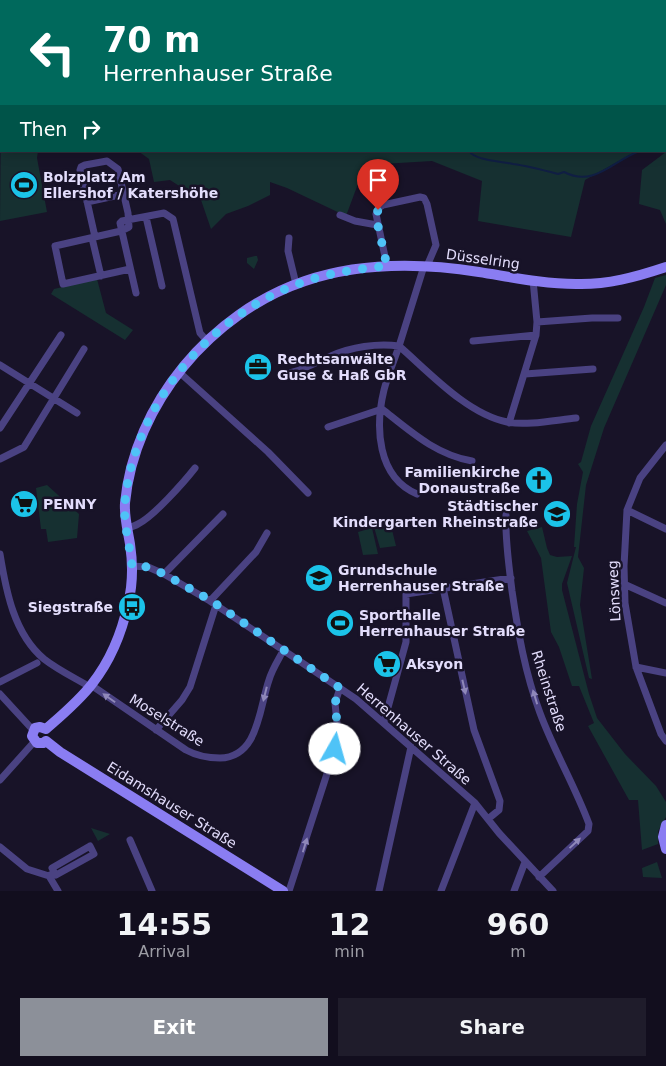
<!DOCTYPE html>
<meta charset="utf-8">
<style>
body{margin:0;font-family:"DejaVu Sans",sans-serif;background:#1f1c2b;color:#f1f3f6;height:100vh;display:flex;flex-direction:column;font-size:19px;white-space:nowrap}
*{box-sizing:border-box;margin:0}
p{font-size:16px;color:#9c9ca4}
.icon{flex:none;width:28px;height:28px;fill:none;stroke:currentColor;stroke-width:2;stroke-linecap:round;stroke-linejoin:round}
.map{position:relative;height:891px;overflow:hidden}
.details{display:flex;flex-direction:column;background:#120e1e;flex:1}
.details>*{flex:none}
.banner{position:absolute;left:0px;top:0px;width:666px;height:152px;box-shadow:0 2px 12px #0003,0 0 0 1px #312e3c;background:#00695c;color:#fff;overflow:hidden}
.pin{position:absolute;display:grid;place-items:center;width:42px;height:42px;color:#fff;margin:-51px -21px;border-radius:50% 50% 50% 0;rotate:-45deg;box-shadow:0 0 5px #0007}
.pin .icon{rotate:45deg}
.me{position:absolute;width:55px;margin:-28px;rotate:7deg;stroke-linejoin:round;filter:drop-shadow(0 0 4px #0008)}
.turn{display:flex;align-items:center;gap:18px;height:105px;padding:0 20px;font-size:22px}
.turn .icon{width:65px;height:65px;stroke-width:2.5}
.turn b{display:block;font-size:35px;line-height:42px}
.then{display:flex;align-items:center;height:48px;padding:0 20px;background:#0003;gap:10px;font-size:19px}
.eta{display:flex;justify-content:space-evenly;align-items:center;height:85px;text-align:center}
.eta b{font-size:30px;font-weight:700;line-height:35px}
.cta{display:flex;gap:10px;margin-top:auto;padding:10px 20px}
.cta a{flex:1;height:58px;border-radius:0px;background:#8c9099;color:#fff;font-size:20px;font-weight:700;line-height:58px;text-align:center}
.cta a+a{background:#1f1c2b;color:#f1f3f6}
.map>svg:first-child{display:block}
</style>
<div class="map">
<svg width="666" height="891" viewBox="0 0 666 891">
<rect width="100%" height="100%" fill="#181328"/>
<!-- green -->
<path fill="#163031" d="M0 0H119L120 1H1L0 56Z
M180 0H281L180 1Z
M1 108V151H38L37 158 47 212 0 221Z
M138 151H637L585 180 571 237 478 221 482 181 432 161 365 165 346 216 287 188 270 182V195L248 206 226 214 211 229 201 200 170 180 154 182 149 159Z
M666 152V224L660 210 639 204 642 170Z
M255 256H257L258 260 254 269 247 263V258Z
M666 275V285L604 428 586 485 578 557 584 568 580 605 592 679 589 678 567 583 576 547H574L577 504 583 472 578 464 581 462 591 426 644 307 655 278Z
M97 279 106 313 133 330 125 340 51 294 54 289Z
M47 485 79 514 77 538 48 542 46 529H41L36 488Z
M389 518 396 546 380 548 372 520Z
M542 527 547 548 550 555 557 557 572 556 562 584V590L589 694 597 718 625 754 656 786 666 802V817L658 831V844L642 850 638 800H629L588 726 594 723 579 686H572L559 647 551 632 541 558 527 531Z
M372 528 378 554 363 555 358 532Z
M91 828 110 834 98 841Z
M657 862 662 878 643 877 642 868Z"/>
<g fill="none" stroke-linecap="round" stroke-linejoin="round">
<!-- stream -->
<path stroke="#101e43" stroke-width="2" d="M0 52H1
M665 148H666
M469 151C476 161 501 161 513 164 528 166 543 170 558 174L564 172C595 188 613 160 640 151"/>
<!-- street -->
<path stroke="#4a4282" stroke-width="7" d="M174 0 175 1
M424 0V1
M432 0 439 1
M493 0V1
M560 0V1
M626 1 637 0
M665 44H666
M665 79H666
M87 202 124 194
M340 215 355 221 377 225
M146 217 162 286
M95 237 80 170 81 167 85 165 107 161 118 169 128 213 129 227 121 231 55 246 63 284 130 269
M92 238 101 276
M289 238 288 251 296 284
M387 266 376 214 380 207 383 205 420 197 424 198 427 204 436 245 427 266
M136 293 120 223 122 221 164 213 173 219 200 333 207 341
M537 322 592 318H618
M473 341 536 335
M0 365 77 413
M179 372 268 452 308 493
M281 374C299 373 314 363 331 356 351 347 377 343 399 346 429 372 467 414 507 422 526 426 556 420 576 418
M525 374 593 369
M509 423 536 335 537 322 533 280
M328 427 382 409C410 431 436 455 472 461
M0 428 61 335
M666 445 640 478 627 510 624 566 625 603 636 667 661 734 666 741
M0 459 24 447 84 349
M417 494C377 477 375 427 384 390 388 374 395 359 400 343 408 317 416 292 424 266
M627 510 666 529
M506 515C505 540 509 566 512 591 518 632 525 673 540 713 554 751 575 786 589 824L588 831 539 877
M127 528C131 527 135 526 138 524 153 517 184 482 195 468
M0 554C6 591 14 634 44 659 58 670 75 678 90 687
M132 566 148 567 164 574 210 601 356 699 475 803 499 833 553 891
M164 574 223 514
M624 584 666 603
M443 588 474 730 500 801 499 810 488 819
M210 601 256 552 267 533
M636 667 666 673
M0 682 37 663
M91 685 186 750C197 756 207 758 220 758 259 757 259 708 269 680 272 669 279 659 284 649
M0 694 33 730
M384 722 406 642V594L511 578
M156 730 182 700 190 687 216 605
M0 780 34 742
M130 840 152 891
M0 847 27 869 49 876 58 891
M49 876 54 872 56 875 94 854 90 846 52 868 54 872
M289 891 335 749 338 733 335 703 340 688
M379 891 411 747
M441 891 475 803
M514 891 525 862"/>
<!-- secondary -->
<path stroke="#8a7df2" stroke-width="10" d="M46 729C62 715 79 701 92 684 110 661 122 632 128 604 133 584 133 564 130 544 128 531 124 517 125 503 134 404 212 312 305 281 361 262 422 263 479 272 511 277 543 284 576 284 607 285 636 277 666 267
M46 729 40 727 35 728 32 736 37 743H43L46 741
M46 741 60 752 283 891
M666 825 663 837 666 849"/>
</g>
<!-- one-way arrows -->
<defs><path id="oneway-solid" d="M-6-.8H1V-3.2L6.5 0L1 3.2V.8H-6Z" transform="scale(1.25)"/></defs>
<g fill="#8f88b9">
<use href="#oneway-solid" transform="translate(464 687) rotate(77)"/>
<use href="#oneway-solid" transform="translate(265 694) rotate(104)"/>
<use href="#oneway-solid" transform="translate(535 697) rotate(-107)"/>
<use href="#oneway-solid" transform="translate(109 698) rotate(-145)"/>
<use href="#oneway-solid" transform="translate(575 843) rotate(-43)"/>
<use href="#oneway-solid" transform="translate(305 845) rotate(-73)"/>
</g>
<g fill="none" stroke-linecap="round" stroke-linejoin="round">
<!-- route -->
<path stroke="#4fc3f7" stroke-width="9" stroke-dasharray="0 16.2" d="M335 749 338 733 335 703 340 688 210 600 164 574 148 567 132 566C130 546 123 523 125 502 134 406 208 317 298 284 326 273 357 269 387 266L376 217 378 210"/>
</g>
<!-- icons -->
<defs>
<symbol id="stadium-disc" viewBox="-11 -11 22 22"><circle r="9.5" fill="#1bc3e9" stroke="#181328"/><path d="M0-5a6.5 5 0 1 0 0 10a6.5 5 0 1 0 0-10ZM-3.5-1.8h7v3.6h-7Z" fill="#111"/></symbol>
<symbol id="office-disc" viewBox="-11 -11 22 22"><circle r="9.5" fill="#1bc3e9" stroke="#181328"/><path d="M-6-3h4V-5.5h4V-3h4V5H-6ZM-1-4.5V-3h2v-1.5ZM-6 0V1H6V0Z" fill="#111"/></symbol>
<symbol id="church-disc" viewBox="-11 -11 22 22"><circle r="9.5" fill="#1bc3e9" stroke="#181328"/><path d="M-1.2-6h2.4v3.5h3.3v2.4h-3.3V6h-2.4V-.1h-3.3v-2.4h3.3Z" fill="#111"/></symbol>
<symbol id="supermarket-disc" viewBox="-11 -11 22 22"><circle r="9.5" fill="#1bc3e9" stroke="#181328"/><path d="M-6-5.5h2.5l.6 2H6L4.5 2H-2.5L-4.4-4H-6ZM-1.5 3.2a1.3 1.3 0 1 0 .1 0ZM3 3.2a1.3 1.3 0 1 0 .1 0Z" fill="#111"/></symbol>
<symbol id="school-disc" viewBox="-11 -11 22 22"><circle r="9.5" fill="#1bc3e9" stroke="#181328"/><path d="M0-5L7-2L0 1L-7-2ZM-4 1L0 2.5L4 1V4Q0 6-4 4Z" fill="#111"/></symbol>
<symbol id="bus-disc" viewBox="-11 -11 22 22"><circle r="9.5" fill="#1bc3e9" stroke="#181328"/><path d="M-5-6H5V4H4V6H2V4H-2V6H-4V4H-5ZM-3.5-4V0h7V-4ZM-3.5 1.2v1.5H-2V1.2ZM2 1.2v1.5H3.5V1.2Z" fill="#111"/></symbol>
</defs>
<g fill-rule="evenodd">
<use href="#stadium-disc" x="8" y="169" width="32" height="32"/>
<use href="#office-disc" x="242" y="351" width="32" height="32"/>
<use href="#church-disc" x="523" y="464" width="32" height="32"/>
<use href="#supermarket-disc" x="8" y="488" width="32" height="32"/>
<use href="#school-disc" x="541" y="498" width="32" height="32"/>
<use href="#school-disc" x="303" y="562" width="32" height="32"/>
<use href="#bus-disc" x="116" y="591" width="32" height="32"/>
<use href="#stadium-disc" x="324" y="607" width="32" height="32"/>
<use href="#supermarket-disc" x="371" y="648" width="32" height="32"/>
</g>
<g text-anchor="middle" stroke-width="5" stroke-linejoin="round" paint-order="stroke">
<!-- poi labels -->
<g font-size="14" font-weight="bold" fill="#e3ddfc" stroke="#181328" text-anchor="start">
<text x="43" y="182">Bolzplatz Am<tspan x="43" dy="16">Ellershof / Katershöhe</tspan></text>
<text x="277" y="364">Rechtsanwälte<tspan x="277" dy="16">Guse &amp; Haß GbR</tspan></text>
<text x="520" y="477" text-anchor="end">Familienkirche<tspan x="520" dy="16">Donaustraße</tspan></text>
<text x="43" y="509">PENNY</text>
<text x="538" y="511" text-anchor="end">Städtischer<tspan x="538" dy="16">Kindergarten Rheinstraße</tspan></text>
<text x="338" y="575">Grundschule<tspan x="338" dy="16">Herrenhauser Straße</tspan></text>
<text x="113" y="612" text-anchor="end">Siegstraße</text>
<text x="359" y="620">Sporthalle<tspan x="359" dy="16">Herrenhauser Straße</tspan></text>
<text x="406" y="669">Aksyon</text>
</g>
<!-- street labels -->
<g font-size="14" fill="#e3ddfc" stroke="#181328">
<text transform="translate(483 259) rotate(8)" y="5">Düsselring</text>
<text transform="translate(614 591) rotate(-93)" y="5">Lönsweg</text>
<text transform="translate(549 691) rotate(72)" y="5">Rheinstraße</text>
<text transform="translate(167 720) rotate(32)" y="5">Moselstraße</text>
<text transform="translate(414 734) rotate(41)" y="5">Herrenhauser Straße</text>
<text transform="translate(172 805) rotate(32)" y="5">Eidamshauser Straße</text>
</g>
</g>
</svg>
<div class="pin" style="left:378px;top:210px;background:#d93025"><svg class="icon" aria-label="arrive" viewBox="0 0 24 24"><path d="M6 21V4h12l-3 4 3 4H6"/></svg></div>
<svg class="me" style="left:335px;top:749px" viewBox="-20 -20 40 40"><circle r="19" fill="#fff"/><path d="M0-13L10 11 0 6-10 11z" fill="#4fc3f7"/></svg>
<div class="banner">
<div class="turn"><svg class="icon" aria-label="left" viewBox="0 0 24 24"><path d="M17 20v-9H6M10 6l-5 5 5 5"/></svg><div><b>70 m</b>Herrenhauser Straße</div></div>
<div class="then">Then<svg class="icon" aria-label="right" viewBox="0 0 24 24"><path d="M7 20v-9h11M14 6l5 5-5 5"/></svg></div>
</div>
</div>
<section class="details">
<div class="eta">
<div><b>14:55</b><p>Arrival</p></div>
<div><b>12</b><p>min</p></div>
<div><b>960</b><p>m</p></div>
</div>
<div class="cta"><a>Exit</a><a>Share</a></div>
</section>
